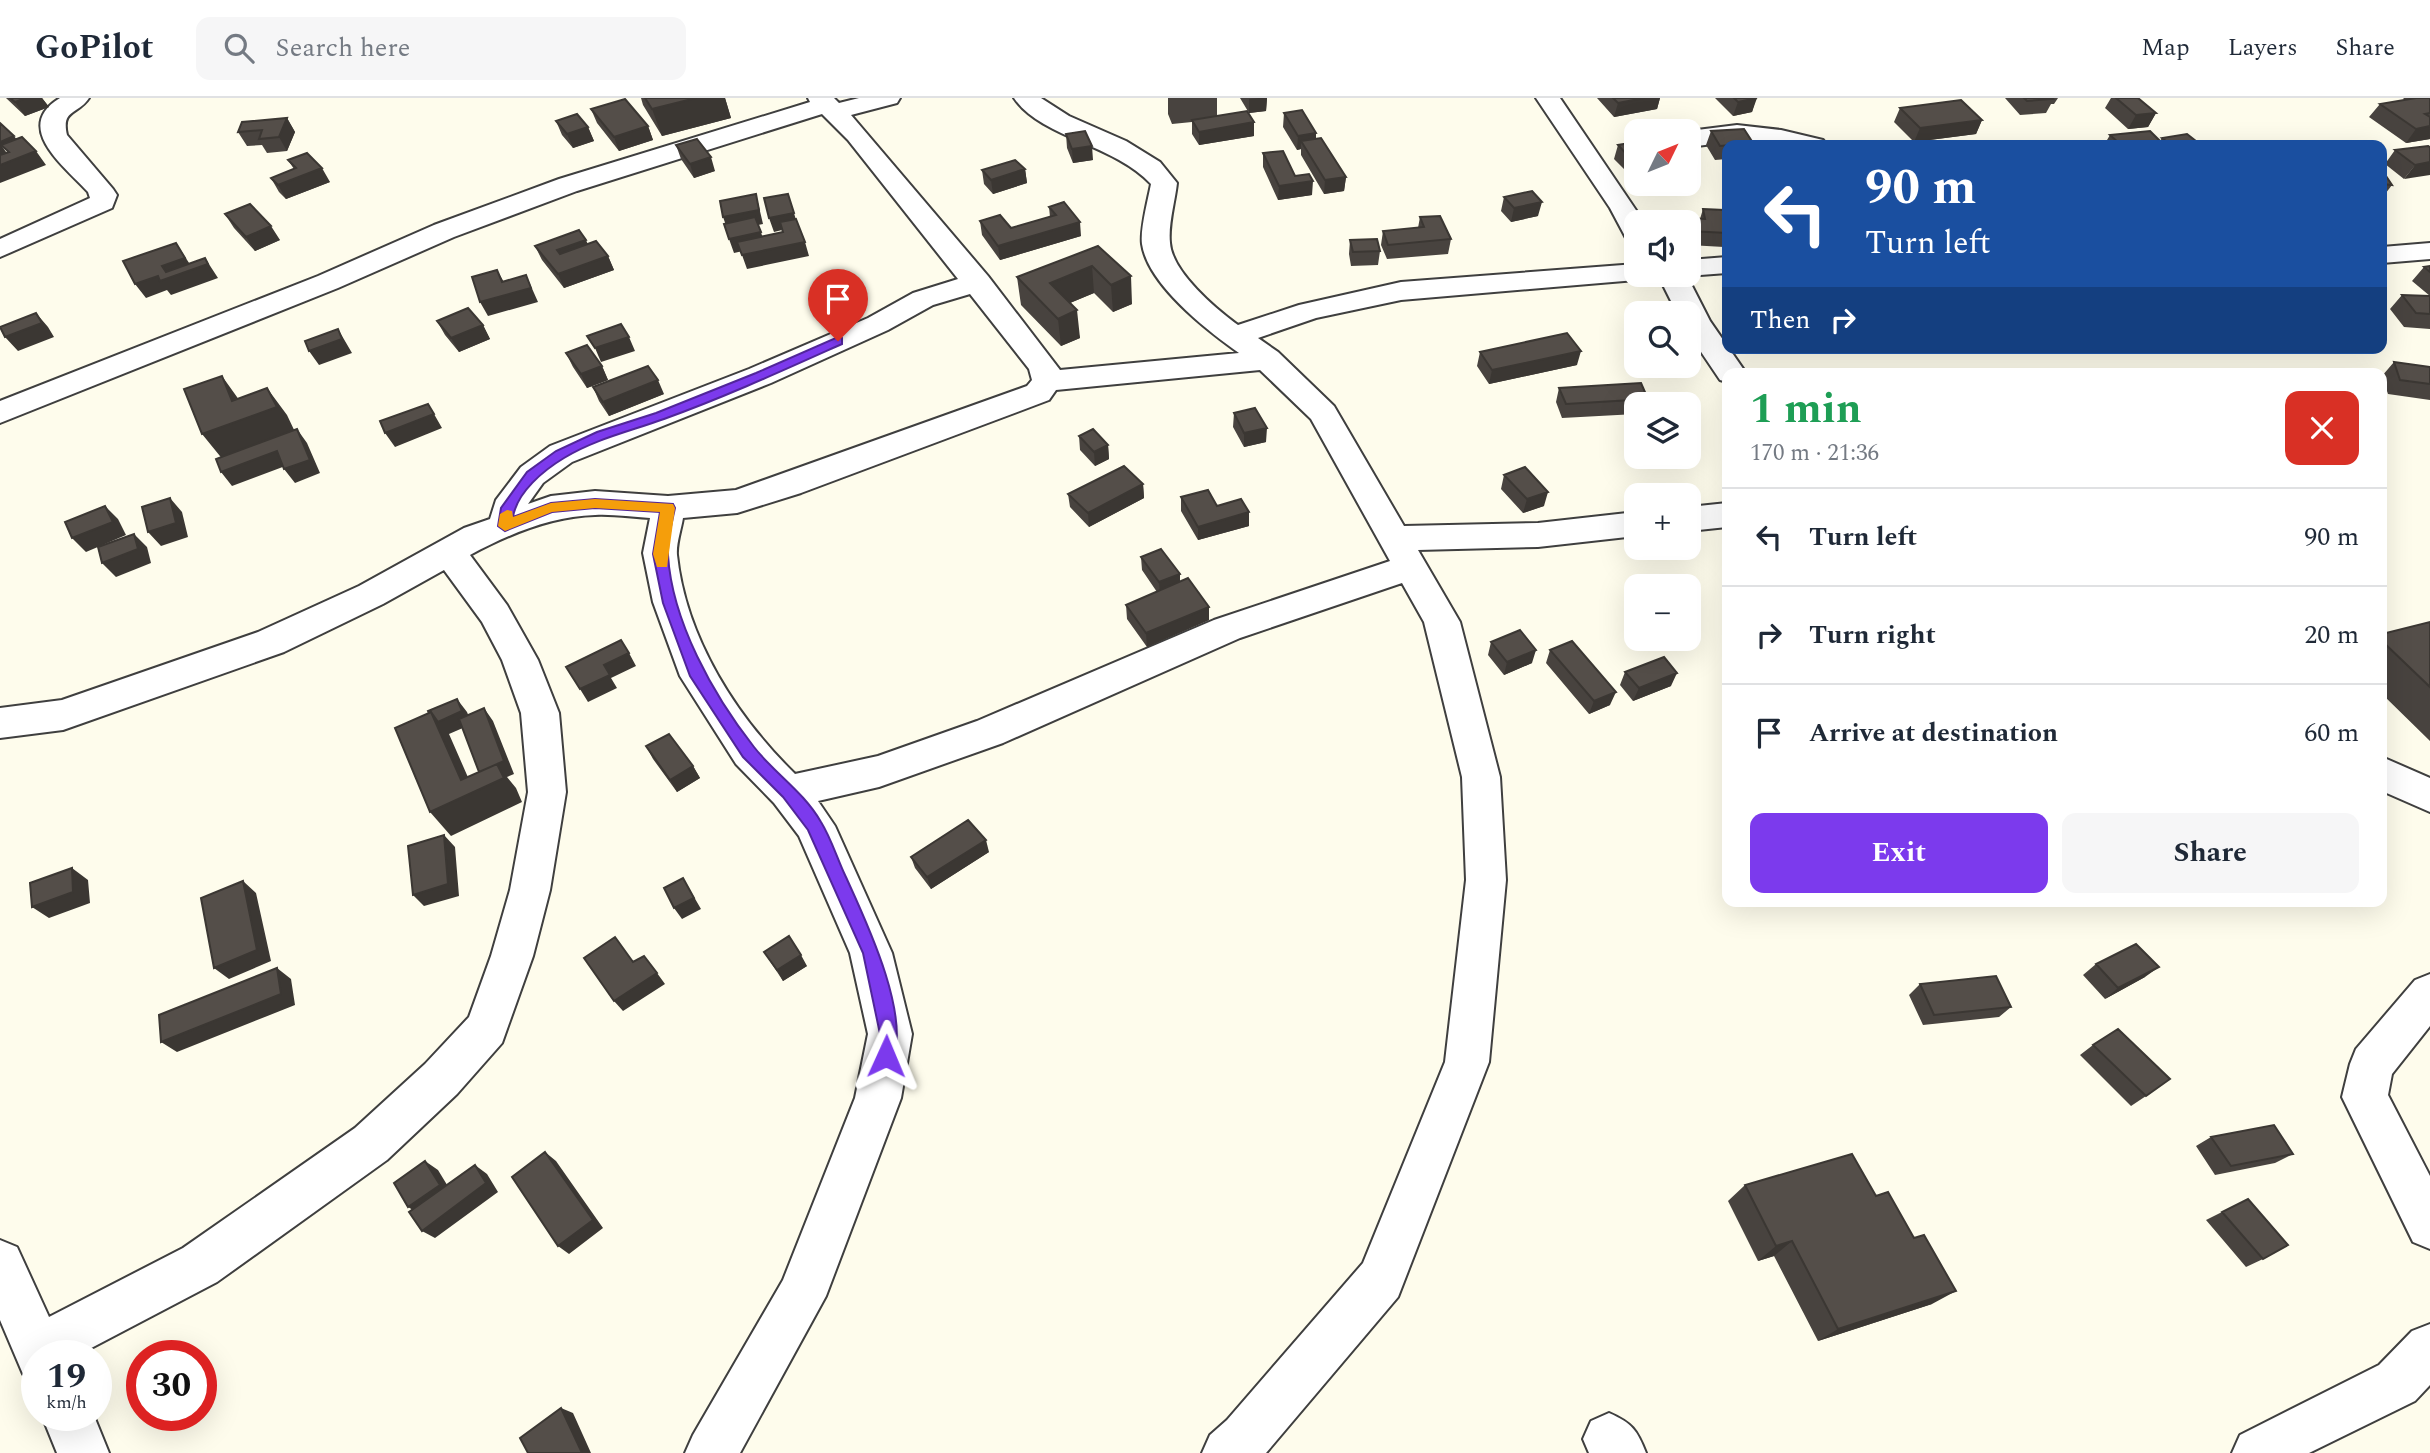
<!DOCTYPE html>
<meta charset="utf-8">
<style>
body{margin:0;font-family:Spectral,serif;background:#f6f6f7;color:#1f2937;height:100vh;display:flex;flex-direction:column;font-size:26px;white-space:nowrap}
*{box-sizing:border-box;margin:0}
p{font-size:23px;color:#747a83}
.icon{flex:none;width:38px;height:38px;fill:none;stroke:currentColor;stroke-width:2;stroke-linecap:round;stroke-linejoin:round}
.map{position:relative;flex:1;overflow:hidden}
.drawer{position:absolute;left:1722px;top:270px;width:665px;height:539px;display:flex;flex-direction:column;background:#fff;border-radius:14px;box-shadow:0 7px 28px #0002}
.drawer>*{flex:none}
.guide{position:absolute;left:1722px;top:42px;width:665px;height:214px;border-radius:14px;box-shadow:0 7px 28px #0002;background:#1a4fa0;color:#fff;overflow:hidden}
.needle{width:46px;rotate:47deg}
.controls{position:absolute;left:1624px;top:21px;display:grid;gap:14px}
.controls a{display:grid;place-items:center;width:77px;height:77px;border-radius:14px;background:#fff;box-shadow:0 7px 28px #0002;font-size:35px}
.speed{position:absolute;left:21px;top:1242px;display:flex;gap:14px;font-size:35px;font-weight:700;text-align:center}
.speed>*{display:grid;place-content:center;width:91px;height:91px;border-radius:50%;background:#fff;box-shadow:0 7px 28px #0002;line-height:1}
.speed small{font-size:18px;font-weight:400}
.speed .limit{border:10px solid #d22;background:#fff;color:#111}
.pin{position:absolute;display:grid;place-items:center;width:60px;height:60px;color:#fff;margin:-72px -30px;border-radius:50% 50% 50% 0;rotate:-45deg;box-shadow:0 0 7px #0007}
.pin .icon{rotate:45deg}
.me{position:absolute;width:77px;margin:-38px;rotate:1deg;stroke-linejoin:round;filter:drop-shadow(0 0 5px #0008)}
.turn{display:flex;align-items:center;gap:24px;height:147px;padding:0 28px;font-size:32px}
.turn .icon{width:91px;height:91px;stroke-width:2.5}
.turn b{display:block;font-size:49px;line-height:60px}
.then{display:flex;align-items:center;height:66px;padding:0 28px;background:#0003;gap:14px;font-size:26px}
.round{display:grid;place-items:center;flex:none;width:74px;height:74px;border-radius:14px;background:#f6f6f7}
.head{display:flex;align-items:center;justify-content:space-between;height:119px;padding:0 28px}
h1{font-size:42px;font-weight:700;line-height:52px;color:#1e9e55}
.action{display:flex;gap:14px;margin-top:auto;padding:14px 28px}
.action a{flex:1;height:80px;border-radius:14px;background:#7c3aed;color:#fff;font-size:28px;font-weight:700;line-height:80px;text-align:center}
.action a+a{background:#f6f6f7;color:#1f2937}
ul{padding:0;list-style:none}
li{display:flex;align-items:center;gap:21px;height:98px;padding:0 28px;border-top:2px solid #e0e1e3}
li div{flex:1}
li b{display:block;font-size:26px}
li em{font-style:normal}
header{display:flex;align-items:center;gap:42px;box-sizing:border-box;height:98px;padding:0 35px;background:#fff;border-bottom:2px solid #e0e1e3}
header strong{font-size:33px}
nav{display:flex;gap:38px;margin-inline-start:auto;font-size:24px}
.search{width:490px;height:63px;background:#f6f6f7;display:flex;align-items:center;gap:18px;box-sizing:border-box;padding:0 24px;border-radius:14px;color:#747a83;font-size:26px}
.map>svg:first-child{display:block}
</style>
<header>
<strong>GoPilot</strong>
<div class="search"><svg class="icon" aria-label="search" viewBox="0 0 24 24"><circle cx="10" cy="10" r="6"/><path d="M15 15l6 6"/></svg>Search here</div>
<nav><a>Map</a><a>Layers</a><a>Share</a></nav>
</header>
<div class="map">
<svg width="2430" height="1355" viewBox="0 0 2430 1355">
<rect width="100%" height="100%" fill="#fefcec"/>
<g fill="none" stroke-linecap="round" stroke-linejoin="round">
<defs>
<path id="minor" d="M60 0H89C78 17 61 11 67 37L113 91 117 97 112 110 0 159V141L90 100 88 94C64 68 12 29 60 0Z
M808 0H834L839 5 859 0H900L897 5 851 17 988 178 1060 272 1239 255C1208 233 1148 187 1142 146 1140 131 1148 102 1151 86 1114 46 1041 40 1014 0H1041L1069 18 1126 43 1160 64 1177 85C1175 104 1168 126 1170 145 1172 174 1216 211 1238 227L1299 207 1401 184 1636 166V177H1648L1636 182 1401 202 1316 220 1258 240 1278 254 1334 308 1404 428 1538 425 1636 414V438L1538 449 1418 452 1460 524 1500 679 1506 782 1489 964 1398 1199 1266 1355H1202L1210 1337 1227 1322 1363 1165 1445 964 1466 782 1462 679 1424 524 1402 485 1240 540 1003 645 879 689 818 703 835 728 892 855 912 936 901 1000 826 1198 740 1355H685L693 1337 783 1182 855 1000 868 936 850 855 799 738 774 705 736 666 680 578 653 504 643 455 650 420C631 419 613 416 595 417 551 418 507 437 470 457L507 507 538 562 559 615 566 694 550 792 533 858 502 945 457 996 387 1062 217 1184 76 1258H37V1281L23 1276 0 1222V1142L17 1149 49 1219 183 1150 355 1030 425 966 469 919 491 858 510 792 528 694 521 615 502 562 482 524 444 472 383 506 284 554 63 632 0 640V610L62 602 258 534 359 488 464 430 490 421 496 402 521 369 550 348 749 271 868 220 913 195 958 181 848 42 822 16 577 93 454 139 338 190 0 325V303L318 178 434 127 559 81 810 4ZM970 196 1029 271 1032 282 1027 288 736 392 668 398 595 393 551 398 528 406 543 385 572 364 771 285 888 232 933 207ZM1260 272 1311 321 1390 463 1214 522 977 623 878 658 795 676C737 619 686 541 677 457 676 446 681 432 683 420L737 415 801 395 1049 302 1056 292Z
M1536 0H1560L1644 124H1636V142L1626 140 1610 110Z
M1737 27 1781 32 1823 42 1827 47H1783L1737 43 1689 49V33Z
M2430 145V161L2382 165V149Z
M1727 159V175L1687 178 1710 223 1746 275H1727V284L1720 282 1689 236V215H1677L1658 177H1689V162Z
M1727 405V429L1689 433V409Z
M2382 659 2430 680V714L2382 693Z
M2430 876V928L2392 976 2388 997 2430 1078V1151L2413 1144 2342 999 2350 966 2356 951 2415 882Z
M2430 1226V1287L2415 1303 2309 1355H2232L2240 1337 2379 1267 2412 1233Z
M1609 1315C1632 1325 1637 1332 1646 1355H1589L1583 1341 1591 1323Z
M42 1318H94L109 1355H57Z"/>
</defs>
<!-- minor casing -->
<use href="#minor" stroke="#3f3f3f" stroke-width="4"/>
<!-- minor -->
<use href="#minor" fill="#fff" fill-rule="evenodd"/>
</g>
<!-- wall -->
<path fill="#48433f" d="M6 0H42L49 9 25 18Z
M641 0H725L731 20 662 38 643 7Z
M1168 0H1217V18L1254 38 1199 47 1192 36V24L1172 26 1168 16Z
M1240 0H1267L1266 13 1249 15Z
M1597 0H1660L1657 11 1614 19Z
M1715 0H1756L1752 14 1733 18Z
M2005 0H2058L2054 6H2051L2046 15 2020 17Z
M2111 0H2138L2156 15 2148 29 2128 31 2105 10Z
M2403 0H2430V41L2406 45 2369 19 2380 6 2405 2Z
M1900 10 1982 22 1976 36 1914 44 1894 24Z
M591 11 648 28 653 42 619 53 597 25Z
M1284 15 1316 40 1346 79 1344 93 1324 96 1301 57V51L1297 52 1283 29Z
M287 20 295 34 287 53 267 55 262 47 247 48 238 34Z
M556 23 588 29 594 43 573 50 562 37Z
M1711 33 1753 45V47H1727V61L1715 62 1706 47Z
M1066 36 1093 62 1073 65 1067 50Z
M2110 37 2160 43 2162 40 2201 47H2104Z
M1636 44V71L1626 73 1614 61 1618 47Z
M676 47 715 73 694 80 681 61Z
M2430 49 2404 81 2385 66 2395 52Z
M1263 55 1295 78 1312 97 1278 102 1263 69Z
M288 62 330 84 286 101 279 94 271 80 294 71Z
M1025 71 1027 85 993 96 984 86 982 72Z
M2382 72 2392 87 2382 100Z
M1504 99 1538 118 1511 124 1501 113Z
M1049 109 1081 138 1000 162 982 137 980 123 1011 130 1050 119Z
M1703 111 1727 127V140L1724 149 1689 147V124H1684L1686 120 1700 121Z
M225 116 280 142 255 153 234 130Z
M1420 119 1451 141 1448 156 1387 161 1381 147 1383 133 1418 130Z
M1350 142 1380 153 1378 167 1351 168 1349 156Z
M588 146 608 158 614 172 564 190 542 162 535 148Z
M1098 148 1132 206 1113 214 1094 195 1070 205 1080 240 1061 248 1021 207 1017 179Z
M2430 168V198L2412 183 2424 169Z
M2402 197 2430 198V231L2404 229 2390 211Z
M437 223 483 227 490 241 459 254 445 237Z
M1480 254 1577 267 1489 286 1477 268Z
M566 255 602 268 608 282 587 290 573 269Z
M2394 264 2430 269V302L2388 296 2382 278Z
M593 289 664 296 609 318 599 303Z
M1559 290 1648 301 1646 306H1636V316L1562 320 1556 304Z
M1234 315 1266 344 1244 349 1233 329Z
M1079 338 1108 347 1109 361 1095 368 1080 352Z
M1504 377 1544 408 1523 415 1501 391Z
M1143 386 1144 400 1089 429 1070 409 1068 396Z
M1181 399 1217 408 1249 428 1198 442 1181 413Z
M1141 459 1209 509V522L1147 549 1127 521 1126 507 1157 494 1142 472Z
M2430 524V643L2382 596V536Z
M1491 544 1532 565 1504 577 1488 557Z
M1550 552 1610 607 1589 616 1546 565Z
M1625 574 1671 588 1633 603 1620 587Z
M646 648 693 668 700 680 677 694 653 661Z
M989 754 931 791 915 770 911 759Z
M764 854 807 868 783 883Z
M2096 866 2145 879 2105 901 2083 877Z
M1920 886 2011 909 1999 919 1923 927 1909 897Z
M2093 947 2146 998 2131 1008 2080 957Z
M2211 1039 2293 1056 2275 1065 2215 1077 2196 1048Z
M1745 1087 1932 1206 1818 1243 1774 1158 1758 1163 1728 1103Z
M2248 1101 2263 1161 2246 1169 2206 1122Z"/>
<!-- shaded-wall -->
<path fill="#3b3733" d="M26 0H42L49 9 25 18 15 4Z
M696 0H725L731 20 662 38 652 11Z
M1259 0H1267L1266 13 1249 15V1Z
M1644 0H1660L1657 11 1614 19 1618 5Z
M1757 0 1752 14 1733 18 1738 4Z
M2156 15 2148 29 2128 31 2136 17Z
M287 20 295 34 287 53 279 39Z
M1982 22 1976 36 1914 44 1920 30Z
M1254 24V38L1199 47V34Z
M648 28 653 42 619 53 614 39Z
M2430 28V41L2406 45 2416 31Z
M588 29 594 43 573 50 567 36Z
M1316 35V49L1301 43V51L1297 52 1298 38Z
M14 38 25 52 1 47 9 58 36 53 46 67 0 85V44Z
M1092 48 1093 62 1073 65 1072 51Z
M1636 58V71L1626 73 1629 59Z
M711 59 715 73 694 80 690 66Z
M2430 64V77L2404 81 2415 67Z
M322 70 330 84 286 101 278 87Z
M1025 71 1027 85 993 96 991 82Z
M1346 79 1344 93 1324 96 1325 82Z
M1313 83 1312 97 1278 102 1279 88Z
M756 96 763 126 728 133 723 119Z
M1542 104 1538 118 1511 124 1514 110Z
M794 115 798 129 780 124 782 132 774 134 769 120Z
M1080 124 1081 138 1000 162 998 148Z
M271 128 280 142 255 153 246 139Z
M761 134 765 148 734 155 729 141Z
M586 142 592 156 564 166 557 152Z
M805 144 809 158 747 171 742 157Z
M176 145 193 171 205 160 218 180 171 197 167 192 146 200 135 186 158 178 162 168Z
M608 158 614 172 564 190 558 176Z
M1092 168 1094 195 1053 212 1050 185Z
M497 172 505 186 526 177 538 204 488 218 480 204 502 184Z
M1131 178 1132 206 1113 214 1111 187Z
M1077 212 1080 240 1061 248 1058 221Z
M36 215 48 229 54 239 18 253 5 239Z
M483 227 490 241 459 254 451 240Z
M338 231 352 255 319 267 309 253Z
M629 239 635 253 601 264 595 250Z
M1581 253 1577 267 1489 286 1492 272Z
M602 268 608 282 587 290 581 276Z
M222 278 242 306 267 290 287 317 296 336 224 363 202 336 232 303Z
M658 282 664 296 609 318 603 304Z
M434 316 442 330 395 349 385 335Z
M1267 330 1266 344 1244 349V335Z
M297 331 307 345 320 375 295 385 284 371Z
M1108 347 1109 361 1095 368 1094 354Z
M277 353 288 367 232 388 221 374Z
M1143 386 1144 400 1089 429 1088 415Z
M1548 394 1544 408 1523 415 1527 401Z
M170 400 182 414 188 439 161 448 148 434Z
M105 408 118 421 126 437 86 454 72 440Z
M1249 414V428L1198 442V429Z
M134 436 147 449 151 465 116 479 102 465Z
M1180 476V489L1160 497 1159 484Z
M1209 509V522L1147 549 1146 535Z
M1536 552 1532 565 1504 577 1507 564Z
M629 555 636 568 611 580 617 590 588 604 580 591 604 567Z
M1677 575 1671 588 1633 603 1639 590Z
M1616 594 1610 607 1589 616 1594 603Z
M457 601 467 614 472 626 449 636 474 693 489 687 484 610 493 623 514 676 507 679 516 690 522 704 451 738 430 714 461 682 431 614Z
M693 668 700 680 677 694 670 682Z
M444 737 455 749 459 798 424 808 413 797Z
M986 742 989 754 931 791 927 779Z
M72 770 88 782 90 805 49 820 32 809Z
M683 780 701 811 682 821 674 810Z
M243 783 256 795 271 863 229 881 214 870Z
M801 857 807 868 783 883 777 872Z
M2159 869 2145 879 2105 901 2118 890Z
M277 870 291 881 295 907 177 954 161 944Z
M657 875 665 886 623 913 614 903Z
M545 1054 556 1063 603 1130 569 1156 558 1148Z
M425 1063 438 1072 452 1095 421 1117 408 1109Z
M475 1067 487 1076 498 1094 435 1140 422 1133Z
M1792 1143 1774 1158 1758 1163 1776 1148Z
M1956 1193 1932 1206 1818 1243 1838 1231Z
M561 1310 573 1315 591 1355H582Z"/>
<!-- building -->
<path fill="#544e49" stroke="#3b3733" stroke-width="2" d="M10 0H26L15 4Z
M645 0H696L652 11Z
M1613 0H1644L1618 5Z
M1734 0H1757L1738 4Z
M2024 0H2052L2053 1 2027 3Z
M2116 0H2138L2156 15 2136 17Z
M2416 0H2430V15L2425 16 2430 19V28L2416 31 2380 6Z
M625 1 648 28 614 39 591 11Z
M1961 2 1982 22 1920 30 1900 10Z
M1302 12 1316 35 1298 38 1284 15Z
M1247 13 1254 24 1199 34 1192 22Z
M577 16 588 29 567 36 556 23Z
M287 20 279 39 259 41 262 32 238 34 242 24Z
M0 25 14 38 0 44Z
M1744 31 1753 45 1720 48 1711 33Z
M1085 33 1092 48 1072 51 1066 36Z
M2150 33 2160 43 2120 46 2110 37Z
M2187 36 2201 47H2171L2162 40Z
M22 39 36 53 0 67V57L9 54 1 47Z
M1321 40 1346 79 1325 82 1301 43Z
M697 41 711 59 690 66 676 47Z
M1636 44V58L1629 59 1618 47Z
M2428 48 2430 49V64L2415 67 2395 52Z
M1283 53 1295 78 1309 76 1313 83 1279 88 1263 55Z
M307 55 322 70 278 87 271 80 296 70 288 62Z
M1015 62 1025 71 991 82 982 72Z
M2382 72 2392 87 2382 86Z
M1532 93 1542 104 1514 110 1504 99Z
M756 96 759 112 723 119 720 103Z
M788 96 794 115 769 120 764 100Z
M1064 104 1080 124 998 148 980 123 1000 117 1011 130 1056 117 1049 109Z
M250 106 271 128 246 139 225 116Z
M1703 111 1724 112 1727 127V135L1689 133V124H1687L1686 120 1705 121Z
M1440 118 1451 141 1388 147 1383 133 1424 129 1420 119Z
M755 119 761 134 729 141 724 126Z
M796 121 805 144 742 157 737 144 783 134 780 124Z
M579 132 586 142 557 152 560 156 596 143 608 158 558 176 535 148Z
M1377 141 1380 153 1353 154 1350 142Z
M176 145 185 160 162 168 166 174 205 160 208 166 160 183 158 178 135 186 123 163Z
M1098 148 1131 178 1111 187 1092 168 1050 185 1077 212 1058 221 1017 179Z
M2430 168V174L2424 169Z
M497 172 502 184 526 177 531 190 480 204 472 179Z
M2402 197 2430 198V216L2416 215Z
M468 210 483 227 451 240 437 223Z
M36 215 42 225 5 239 0 229Z
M621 226 629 239 595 250 587 238Z
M338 231 342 241 309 253 305 243Z
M1567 235 1581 253 1492 272 1480 254Z
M587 247 602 268 581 276 566 255Z
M2394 264 2430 269V286L2400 282Z
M648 268 658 282 603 304 593 289Z
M222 278 232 303 267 290 277 309 202 336 184 291Z
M1641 285 1648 301 1566 306 1559 290Z
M428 306 434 316 385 335 380 323Z
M1255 310 1267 330 1244 335 1234 315Z
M297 331 310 362 284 371 277 353 221 374 216 361Z
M1093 331 1108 347 1094 354 1079 338Z
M1124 368 1143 386 1088 415 1068 396Z
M1525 369 1548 394 1527 401 1504 377Z
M1208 392 1217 408 1241 401 1249 414 1198 429 1181 399Z
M170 400 176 425 148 434 142 409Z
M105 408 113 424 72 440 65 424Z
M134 436 138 451 102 465 98 449Z
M1161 451 1180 476 1159 484 1141 459Z
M1188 480 1209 509 1146 535 1126 507Z
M2430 524V589L2382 543V536Z
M1520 532 1536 552 1507 564 1491 544Z
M621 542 629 555 604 567 610 577 580 591 566 569Z
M1572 543 1616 594 1594 603 1550 552Z
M1664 559 1677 575 1639 590 1625 574Z
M457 601 462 613 438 624 431 614 429 615 428 613Z
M484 610 504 663 479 674 459 621Z
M431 614 461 682 497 666 504 680 430 714 395 630Z
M669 636 693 668 670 682 646 648Z
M968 722 986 742 927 779 911 759Z
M444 737 448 786 413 797 408 748Z
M72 770 73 794 32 809 30 785Z
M683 780 694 800 674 810 664 790Z
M243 783 257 852 214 870 201 800Z
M789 838 801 857 777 872 764 854Z
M615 839 633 864 644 858 657 875 614 903 584 860Z
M2136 846 2159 869 2118 890 2096 866Z
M277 870 281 896 161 944 159 917Z
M1996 878 2011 909 1934 917 1920 886Z
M2118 931 2170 981 2146 998 2093 947Z
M2274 1027 2293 1056 2231 1068 2211 1039Z
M545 1054 593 1122 558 1148 512 1079Z
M1852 1056 1876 1098 1888 1094 1914 1140 1924 1137 1956 1193 1838 1231 1792 1143 1776 1148 1745 1087Z
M425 1063 440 1087 408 1109 394 1085Z
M475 1067 486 1085 422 1133 409 1114Z
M2248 1101 2288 1147 2263 1161 2222 1114Z
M561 1310 582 1355H528L520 1340Z"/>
<!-- route -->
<path fill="#7c3aed" stroke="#51269a" stroke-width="2" d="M838 239 842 240V246C784 272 725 299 664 321 631 333 595 341 564 360 544 372 517 394 513 419L551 405 595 401 673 406 675 410C672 424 667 442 668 457 672 523 713 597 754 649 774 675 804 694 821 724 831 740 837 760 845 777 865 821 912 918 892 964L886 966 879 964 877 958 880 936 863 855 808 732 783 699 743 659 690 578 663 505 653 456 660 414 595 410 552 414 505 433 498 428 501 410 527 374 556 353 597 334 656 315 756 275Z"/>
<!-- slow -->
<path fill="#f59e0b" d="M595 401 673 406 675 410 667 469H657L653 456 660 414 595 410 552 414 505 433 498 428 500 416 507 412 512 413 513 419 551 405Z"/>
</svg>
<div class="controls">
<a><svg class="needle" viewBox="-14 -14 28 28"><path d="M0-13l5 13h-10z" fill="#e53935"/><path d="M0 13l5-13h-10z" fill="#747a83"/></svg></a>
<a><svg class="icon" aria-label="sound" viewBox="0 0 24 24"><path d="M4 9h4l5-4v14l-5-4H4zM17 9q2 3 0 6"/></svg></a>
<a><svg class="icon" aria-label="search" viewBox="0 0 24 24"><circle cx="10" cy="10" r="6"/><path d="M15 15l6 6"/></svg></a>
<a><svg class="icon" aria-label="layers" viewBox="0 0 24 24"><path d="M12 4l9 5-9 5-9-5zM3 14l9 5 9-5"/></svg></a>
<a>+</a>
<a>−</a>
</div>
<div class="speed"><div>19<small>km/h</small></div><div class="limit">30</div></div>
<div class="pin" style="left:838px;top:243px;background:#d93025"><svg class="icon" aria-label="arrive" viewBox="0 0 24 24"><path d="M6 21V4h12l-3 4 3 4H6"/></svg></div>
<svg class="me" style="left:886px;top:958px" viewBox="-20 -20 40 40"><path d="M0-17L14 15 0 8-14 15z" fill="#7c3aed" stroke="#fff" stroke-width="4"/></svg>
<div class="guide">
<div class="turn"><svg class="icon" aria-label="left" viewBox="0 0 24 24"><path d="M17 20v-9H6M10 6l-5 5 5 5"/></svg><div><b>90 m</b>Turn left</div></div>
<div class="then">Then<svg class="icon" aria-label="right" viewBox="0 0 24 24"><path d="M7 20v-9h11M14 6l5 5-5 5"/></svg></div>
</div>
<section class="drawer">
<div class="head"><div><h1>1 min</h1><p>170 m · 21:36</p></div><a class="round" style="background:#d93025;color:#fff"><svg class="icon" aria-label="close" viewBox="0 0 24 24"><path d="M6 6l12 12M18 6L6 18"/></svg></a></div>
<ul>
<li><svg class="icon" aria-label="left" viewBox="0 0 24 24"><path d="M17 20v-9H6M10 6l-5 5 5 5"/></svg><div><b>Turn left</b></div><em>90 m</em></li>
<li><svg class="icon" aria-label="right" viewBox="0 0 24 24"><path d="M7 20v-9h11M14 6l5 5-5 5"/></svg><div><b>Turn right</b></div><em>20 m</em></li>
<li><svg class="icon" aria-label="arrive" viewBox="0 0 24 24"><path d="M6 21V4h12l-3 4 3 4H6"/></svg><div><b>Arrive at destination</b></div><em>60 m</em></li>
</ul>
<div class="action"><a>Exit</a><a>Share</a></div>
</section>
</div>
